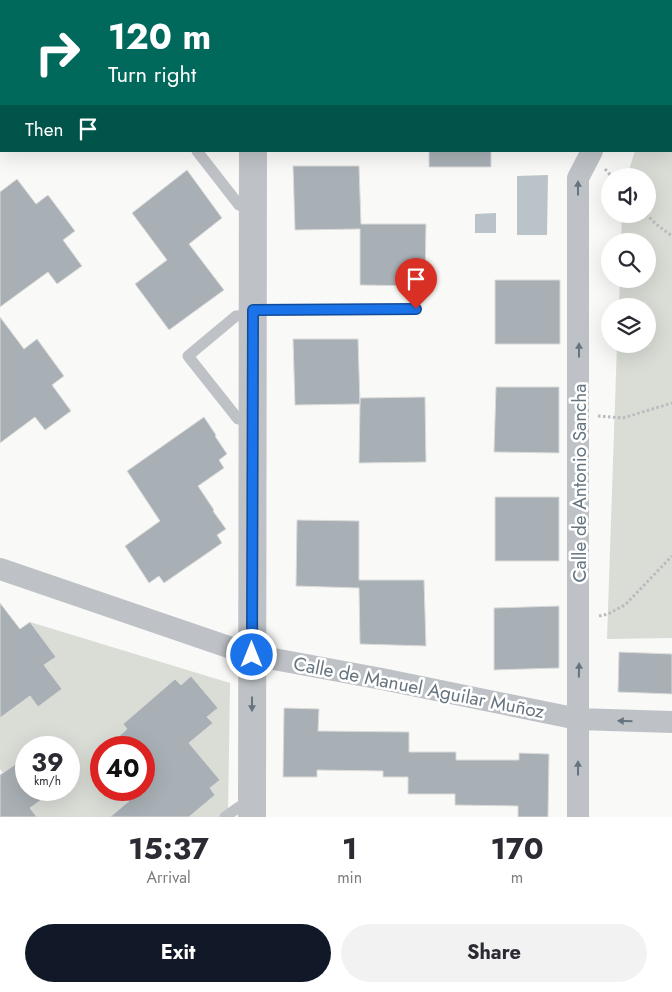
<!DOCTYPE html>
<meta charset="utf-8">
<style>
body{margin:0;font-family:Jost,sans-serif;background:#f2f2f3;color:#2b2b33;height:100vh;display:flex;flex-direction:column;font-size:19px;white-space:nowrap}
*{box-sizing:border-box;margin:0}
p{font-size:16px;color:#7c7c81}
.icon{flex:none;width:28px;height:28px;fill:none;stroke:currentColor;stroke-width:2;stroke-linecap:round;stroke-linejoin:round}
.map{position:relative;height:817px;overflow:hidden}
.details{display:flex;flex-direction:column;background:#fff;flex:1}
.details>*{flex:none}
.banner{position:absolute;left:0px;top:0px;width:672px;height:152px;box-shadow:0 5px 20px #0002;background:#00695c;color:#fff;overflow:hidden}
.buttons{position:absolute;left:601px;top:168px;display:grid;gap:10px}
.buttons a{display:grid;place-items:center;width:55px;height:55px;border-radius:50%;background:#fff;box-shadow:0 5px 20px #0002;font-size:25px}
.speed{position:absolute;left:15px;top:736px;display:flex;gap:10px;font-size:25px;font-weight:700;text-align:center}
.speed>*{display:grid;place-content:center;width:65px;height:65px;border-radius:50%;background:#fff;box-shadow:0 5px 20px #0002;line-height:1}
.speed small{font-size:12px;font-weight:400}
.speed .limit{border:8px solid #d22;background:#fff;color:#111}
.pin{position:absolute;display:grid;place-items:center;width:42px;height:42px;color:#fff;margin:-51px -21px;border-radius:50% 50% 50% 0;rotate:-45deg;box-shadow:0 0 5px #0007}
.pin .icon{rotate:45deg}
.me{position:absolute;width:55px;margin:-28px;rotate:0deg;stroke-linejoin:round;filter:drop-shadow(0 0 4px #0008)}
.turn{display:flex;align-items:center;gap:18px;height:105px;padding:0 25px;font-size:22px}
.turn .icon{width:65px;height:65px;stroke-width:2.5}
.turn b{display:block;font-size:35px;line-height:42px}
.then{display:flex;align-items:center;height:48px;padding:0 25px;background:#0003;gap:10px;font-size:19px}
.eta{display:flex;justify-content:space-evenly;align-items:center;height:85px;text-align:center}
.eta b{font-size:30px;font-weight:700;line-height:35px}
.cta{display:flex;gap:10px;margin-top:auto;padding:10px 25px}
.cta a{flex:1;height:58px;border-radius:30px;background:#111827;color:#fff;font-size:20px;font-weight:700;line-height:58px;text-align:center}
.cta a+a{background:#f2f2f3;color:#2b2b33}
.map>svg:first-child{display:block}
</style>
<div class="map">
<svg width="672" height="817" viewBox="0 0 672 817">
<rect width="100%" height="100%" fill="#f9f9f7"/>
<!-- green -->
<path fill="#d9ddd6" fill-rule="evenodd" d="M672 74V638L607 639 617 344H648V306H619L620 279H648V241H621L622 214H648V176H627L635 151H671Z
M30 622 230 683 228 817H37L30 808 37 790H69V748H26V776L17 763 3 773 0 769V718L30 696 38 707 62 689 44 665 56 657ZM101 748H144V790H101Z"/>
<!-- water -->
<path fill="#bac4c8" d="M548 175 547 235H517V176Z
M496 213V233H475V214Z"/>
<!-- building -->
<path fill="#a8b0b5" stroke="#dbdbd9" d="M429 151H491V167H429Z
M293 166H359L361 224H426L425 286 360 285V229L295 230Z
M187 170 222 218 189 244 224 290 169 330 135 284 167 260 132 213Z
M17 179 36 204 48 195 75 231 63 240 82 266 57 284 48 272 0 307V192Z
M495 280H560V344H495Z
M0 317 24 349 37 339 64 376 52 385 71 411 45 430 35 417 0 443Z
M293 339H358L360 404V398L425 397 426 462 359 463 360 404 295 405Z
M496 387H559V453L494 452Z
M204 417 216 435 215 436 227 454 219 460 224 468 198 486 214 510 213 511 226 529 217 535 222 543 164 583 159 576 149 583 125 546 160 521 127 471Z
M495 497H559V561H495Z
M297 520 359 521V580H424L426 646 360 644 359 588 296 586Z
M0 603 20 629 30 622 56 657 44 665 62 689 38 707 30 696 0 718Z
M559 606V668L494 670V608Z
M619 652 672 654V694L618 692Z
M191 676 218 708 207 717 213 723 189 743 220 780 210 788 215 795 189 817H110L129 801 120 790H144V748H125L117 738 127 729 123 724 175 679 181 685Z
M284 708 319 709 318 731 409 732V752H456V760H519V753L549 754 548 817H518V806L455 805V794H408V777H383V771L317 770V777H283Z
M17 763 26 776V790H55L30 808 37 817H0V775Z"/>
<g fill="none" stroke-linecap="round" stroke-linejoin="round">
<!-- path -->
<path stroke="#b9bcbf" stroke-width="3" stroke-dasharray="2.5 2.5" stroke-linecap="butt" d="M605 169 611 176
M646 214 656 224 672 236
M598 416 623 418 672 403
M599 616 608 614 625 605 672 556"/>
<!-- service -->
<path stroke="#bec2c6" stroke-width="11" d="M197 151 239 205 253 210
M253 310 416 309
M253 419H238L188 356 236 316 253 315
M225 817 239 807 252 806"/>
<!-- minor -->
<path stroke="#bec2c6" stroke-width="22" d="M599 0 600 1
M671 25H672
M0 569 252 655 382 679 578 719 672 722
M578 817V178L592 151"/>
<!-- tertiary -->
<path stroke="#bec2c6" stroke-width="28" d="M252 0V1
M252 817 253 151"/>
</g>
<!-- one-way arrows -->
<defs><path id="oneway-solid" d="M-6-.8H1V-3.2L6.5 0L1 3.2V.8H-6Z" transform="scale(1.25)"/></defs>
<g fill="#66747f">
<use href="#oneway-solid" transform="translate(578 188) rotate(-90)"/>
<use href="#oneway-solid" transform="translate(579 350) rotate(-90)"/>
<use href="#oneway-solid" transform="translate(579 670) rotate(-89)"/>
<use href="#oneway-solid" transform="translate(252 704) rotate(90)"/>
<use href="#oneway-solid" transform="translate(625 721) rotate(-178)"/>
<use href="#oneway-solid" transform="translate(578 768) rotate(-90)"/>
</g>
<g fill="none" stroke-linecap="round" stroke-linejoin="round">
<defs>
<path id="route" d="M252 655 253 310 416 309"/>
</defs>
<!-- route casing -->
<use href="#route" stroke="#114b97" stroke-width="12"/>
<!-- route -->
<use href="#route" stroke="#1a73e8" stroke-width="9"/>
</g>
<g text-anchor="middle" stroke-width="5" stroke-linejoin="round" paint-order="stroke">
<!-- street labels -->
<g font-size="19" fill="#66747f" stroke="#fff">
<text transform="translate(579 483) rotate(-90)" y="7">Calle de Antonio Sancha</text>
<text transform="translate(419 687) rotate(11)" y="7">Calle de Manuel Aguilar Muñoz</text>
</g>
</g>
</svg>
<div class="buttons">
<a><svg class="icon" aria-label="sound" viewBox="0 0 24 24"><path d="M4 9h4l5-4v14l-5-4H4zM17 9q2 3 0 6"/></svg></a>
<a><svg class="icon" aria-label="search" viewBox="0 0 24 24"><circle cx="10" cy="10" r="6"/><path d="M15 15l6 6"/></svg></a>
<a><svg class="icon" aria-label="layers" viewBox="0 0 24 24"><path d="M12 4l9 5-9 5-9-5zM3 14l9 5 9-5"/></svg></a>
</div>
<div class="speed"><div>39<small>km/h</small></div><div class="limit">40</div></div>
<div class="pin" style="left:416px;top:309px;background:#d93025"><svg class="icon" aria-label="arrive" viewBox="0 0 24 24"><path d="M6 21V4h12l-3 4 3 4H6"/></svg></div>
<svg class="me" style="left:252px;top:655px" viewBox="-20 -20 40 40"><circle r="17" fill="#1a73e8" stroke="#fff" stroke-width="3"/><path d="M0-11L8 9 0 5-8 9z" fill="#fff"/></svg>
<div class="banner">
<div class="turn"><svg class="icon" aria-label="right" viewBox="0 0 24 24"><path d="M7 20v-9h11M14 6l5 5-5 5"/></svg><div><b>120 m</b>Turn right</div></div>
<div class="then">Then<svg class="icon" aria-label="arrive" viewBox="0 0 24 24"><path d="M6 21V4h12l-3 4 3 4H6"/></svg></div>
</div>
</div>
<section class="details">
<div class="eta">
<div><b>15:37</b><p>Arrival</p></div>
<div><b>1</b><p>min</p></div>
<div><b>170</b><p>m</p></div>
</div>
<div class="cta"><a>Exit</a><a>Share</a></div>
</section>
